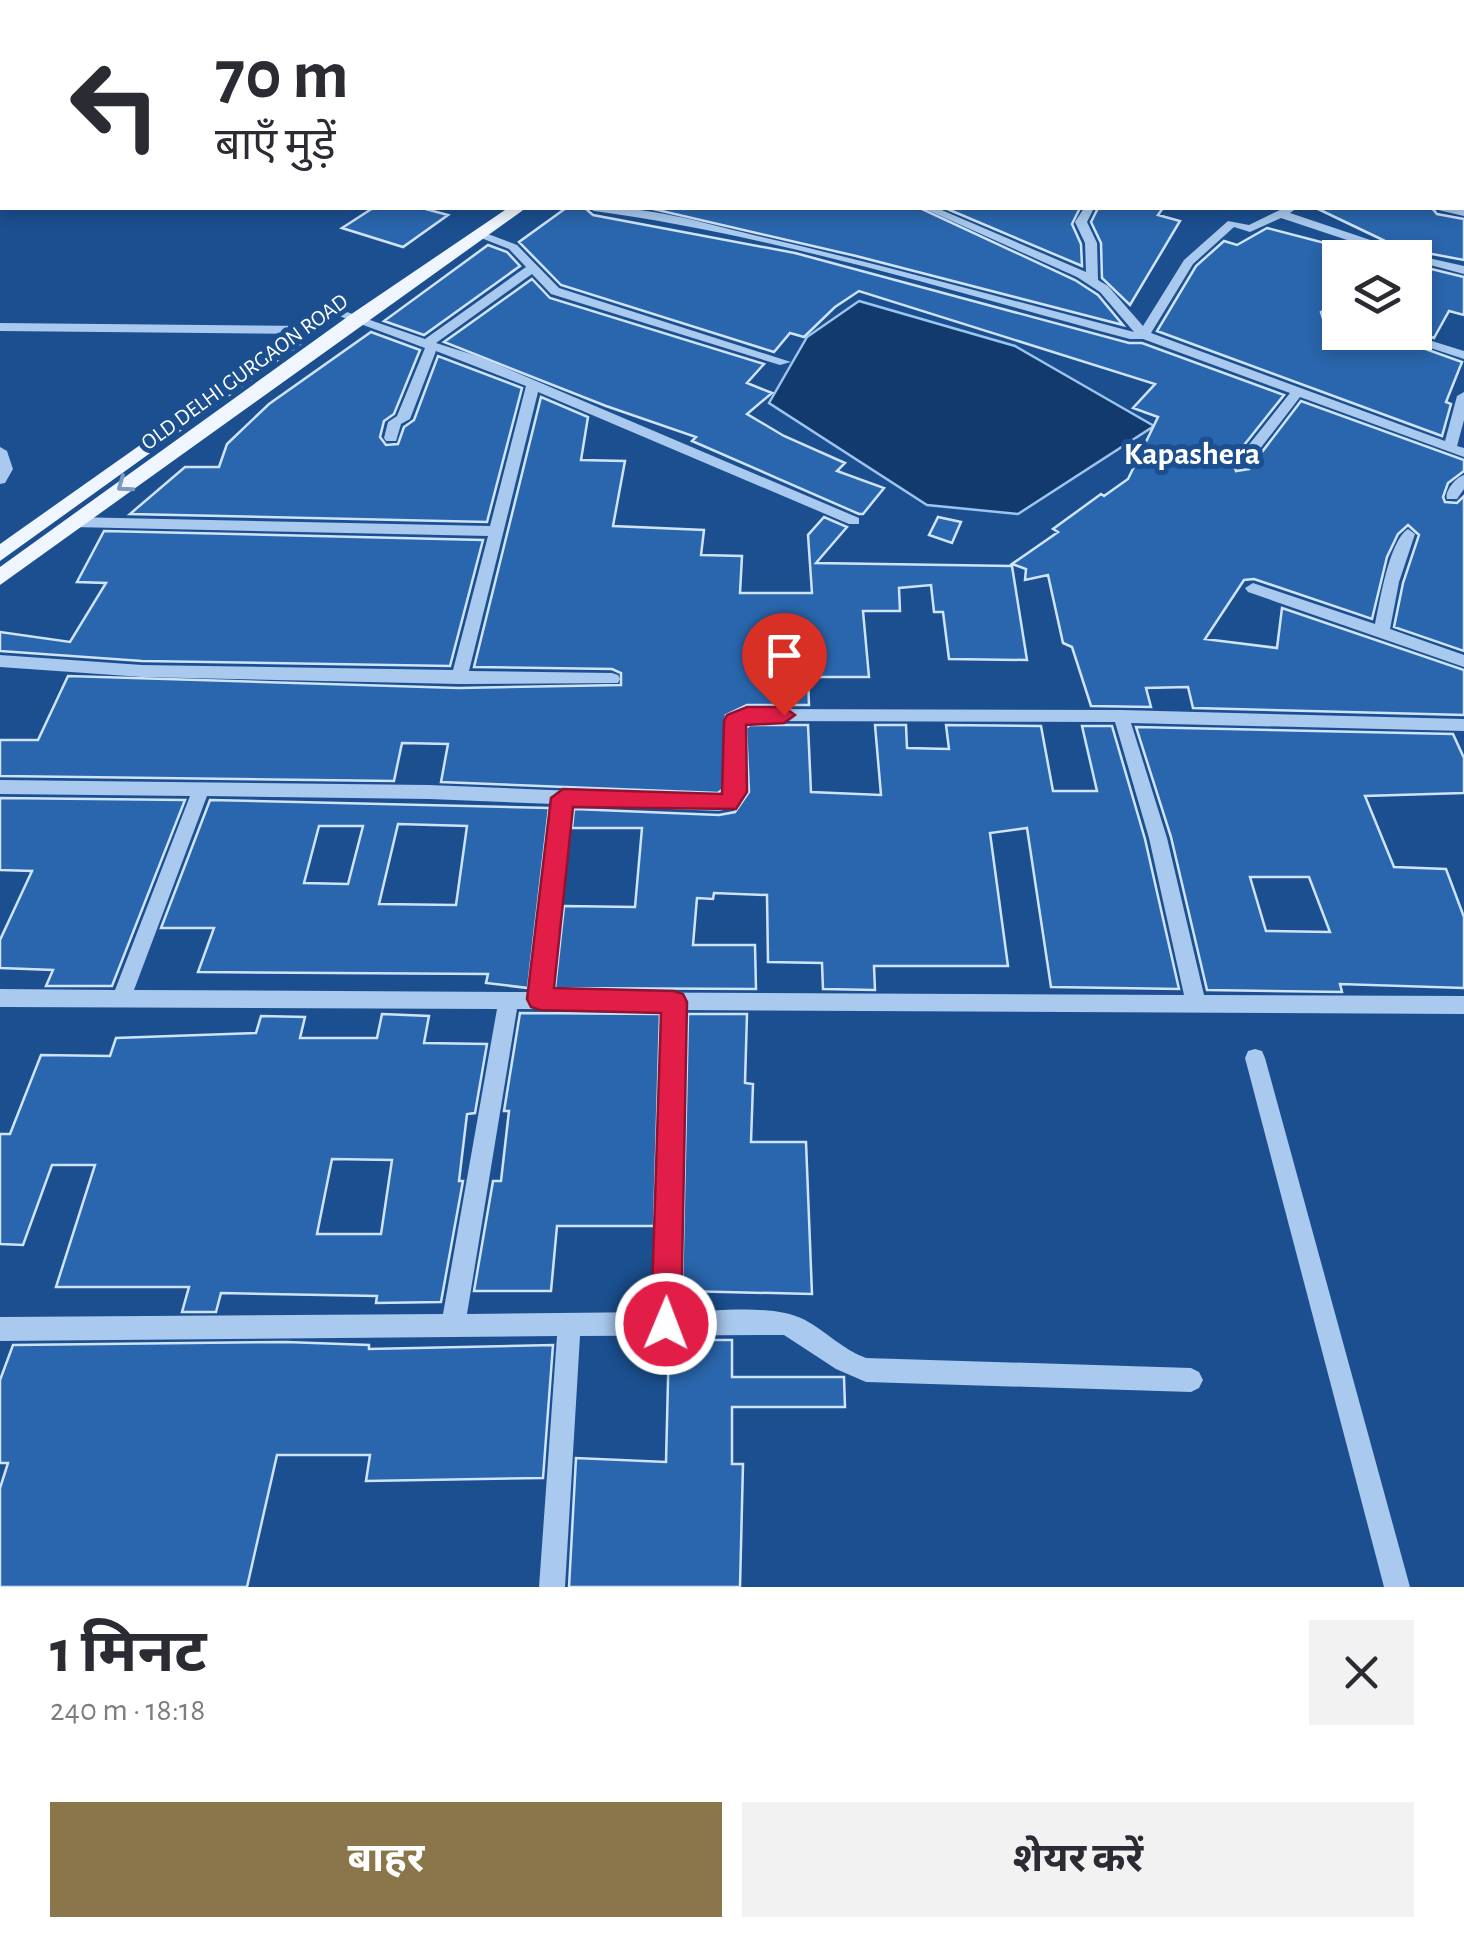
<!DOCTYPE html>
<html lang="hi">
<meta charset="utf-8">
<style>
body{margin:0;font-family:"Alegreya Sans","Noto Sans Devanagari",sans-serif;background:#f2f2f3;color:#2b2b33;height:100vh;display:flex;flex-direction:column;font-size:38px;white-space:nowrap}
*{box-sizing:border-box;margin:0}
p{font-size:32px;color:#7c7c81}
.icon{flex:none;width:55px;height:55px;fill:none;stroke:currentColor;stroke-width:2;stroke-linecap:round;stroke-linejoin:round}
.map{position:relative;height:1587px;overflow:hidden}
.drawer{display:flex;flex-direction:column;background:#fff;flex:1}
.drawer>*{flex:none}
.banner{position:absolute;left:0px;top:0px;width:1465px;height:210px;box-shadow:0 5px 15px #0003;background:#fff;color:#2b2b33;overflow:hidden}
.buttons{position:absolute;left:1322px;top:240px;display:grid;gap:20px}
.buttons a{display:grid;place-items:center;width:110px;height:110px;border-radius:0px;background:#fff;box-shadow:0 5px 15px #0003;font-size:50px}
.pin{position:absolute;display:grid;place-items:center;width:85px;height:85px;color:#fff;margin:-102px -42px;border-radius:50% 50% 50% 0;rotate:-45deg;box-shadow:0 0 10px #0007}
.pin .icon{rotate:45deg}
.me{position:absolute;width:110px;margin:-55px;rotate:1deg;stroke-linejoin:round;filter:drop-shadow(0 0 8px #0008)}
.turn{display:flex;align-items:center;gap:35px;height:210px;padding:0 50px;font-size:45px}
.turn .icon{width:130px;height:130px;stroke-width:2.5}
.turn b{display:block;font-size:70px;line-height:85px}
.round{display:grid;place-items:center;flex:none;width:105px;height:105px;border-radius:0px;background:#f2f2f3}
.headline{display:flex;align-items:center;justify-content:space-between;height:170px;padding:0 50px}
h1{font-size:60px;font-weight:700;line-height:75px}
.cta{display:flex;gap:20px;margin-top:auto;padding:20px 50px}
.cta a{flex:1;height:115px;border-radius:0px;background:#8a764a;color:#fff;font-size:40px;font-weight:700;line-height:115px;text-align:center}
.cta a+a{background:#f2f2f3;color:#2b2b33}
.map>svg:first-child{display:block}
</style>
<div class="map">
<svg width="1464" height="1587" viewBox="0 0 1464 1587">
<rect width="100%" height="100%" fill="#1b4f8f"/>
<!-- water -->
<path fill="#123a6d" stroke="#9cc4f0" stroke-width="2.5" d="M859 301 1015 346 1154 426 1018 514 927 505 769 403 807 337Z"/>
<!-- building -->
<path fill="#2a66ad" stroke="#cfe3fa" stroke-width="2.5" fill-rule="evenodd" d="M373 208H422L448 215 403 247 342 228Z
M566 208H585L593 215 795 253 1129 343H1142L1284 395 1233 459 1236 471 1249 469 1301 401 1464 460V471L1448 483 1443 497 1445 502 1457 503 1464 496V651L1394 627 1403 583 1419 535 1408 525 1398 534 1387 557 1372 619 1254 579 1244 580 1205 639 1277 648 1282 608 1464 670V715L1193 708 1188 687 1146 688 1151 707 1091 706 1072 647 1063 643 1048 575 1025 580 1026 569 1012 564 1058 532 1053 529 1101 494 1104 496 1128 479 1158 417 1133 408 1155 384 859 291 835 307 804 337 790 333 774 352 561 285 519 242Z
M649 208H920L1075 280 1098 295 1123 325 856 256Z
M945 208H1080L1072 224 1081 244 1082 266Z
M1098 208H1163L1158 215 1180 221 1130 305 1102 278 1101 243 1091 222Z
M1316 208H1432L1437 214 1464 219V260L1416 251 1385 241Z
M1267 228 1340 247V310L1330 307 1321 312 1324 322 1340 325V332H1378L1462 362 1446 402 1451 404 1442 436 1157 331 1196 266 1224 241 1237 245Z
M488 245 507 252 520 266 424 335 384 321Z
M1415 265 1464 277V315L1449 311 1434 338 1415 332V301L1422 283 1415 281Z
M532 279 550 298 764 364 747 383 772 393 747 414 784 436 845 463 837 471 884 488 863 514H859L692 441 696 437 606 406 444 342Z
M371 332 420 350 394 414 384 421 380 437 386 445 398 444 404 427 414 420 438 356 522 388 487 522 130 514 185 467H219L227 444 269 404Z
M541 397 588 417 581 460 625 461 613 526 704 530 701 555 742 556 740 593H812L808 535 824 517 847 527 816 563 1012 566 1027 660 949 659 943 612H934L931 585 899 588 900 611H863L869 677H808L809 705H747L726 715 723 789 718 793 441 782 448 744 402 743 394 781 0 776V740H38L68 676 459 688 621 685V673L612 669 474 667Z
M938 517 961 522 952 543 929 535Z
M104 531 483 540 450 666 142 661 0 651V632L70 642 106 583 77 582Z
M750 725H808L811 792 881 795 875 725H906L907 748 949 749 946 725 1041 726 1053 791H1097L1082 726H1112L1145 839 1179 989 1051 987 1027 828 990 833 1008 966H874L875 990 823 989 822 963 768 962 767 895 714 893 713 899 697 898 693 945H755L756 989 555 988 564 906 635 907 642 828H572L574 809 719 815 735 812 749 792 746 728Z
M1136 727 1453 734 1464 758V793L1365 796 1394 867 1446 869 1464 917V988L1340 984 1342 992 1207 990 1171 837ZM1250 877H1309L1330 932 1266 931Z
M0 798 185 800 112 986H46L53 970 0 968V940L32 871 0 870Z
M210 800 549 808 528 988 486 983 488 974 198 972 214 928H161ZM398 824 467 826 456 905 379 904ZM319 826H363L348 884 304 883Z
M520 1013 660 1014 654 1226H557L551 1291H474L493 1181H501L509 1111H504Z
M382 1014 429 1016 424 1043 487 1044 475 1113 467 1114 459 1181H463L441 1302 376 1303 377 1296 221 1293 216 1312H182L189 1287H56L95 1165H52L23 1245 0 1244V1134H10L41 1055 110 1056 116 1038 256 1033 261 1016 305 1017 300 1038H377ZM332 1159 392 1160 381 1234H317Z
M688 1014H747L745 1083 753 1084 751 1142H806L812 1294 682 1291Z
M669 1340H732V1377H844L845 1407H732V1464H743L740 1587H569L576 1458 666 1462Z
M286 1342 369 1345V1349L553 1345 543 1478 366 1481 370 1455H277L247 1587H0V1488L8 1463H0V1380L13 1345Z"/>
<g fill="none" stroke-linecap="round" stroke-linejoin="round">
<!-- minor -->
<path fill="#a9c9ee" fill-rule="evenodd" d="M241 0H251L252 2H243Z
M1019 0H1332L1333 2H1022Z
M1462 1H1464V7L1462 2H1459Z
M1462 42H1464V48H1462Z
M0 88H2V94H0Z
M588 208C646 204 706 224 762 237 887 266 1010 300 1134 332L1100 292 1077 277 923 208H937L1086 272 1085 243 1075 222 1084 208H1094L1087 222 1097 243 1098 280 1108 286 1143 326 1184 260 1228 221 1249 225 1284 208H1297L1290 213 1415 255 1464 266V274L1415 261V258H1401L1281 218 1250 232 1234 227 1193 264 1151 333 1445 441 1457 396 1464 392V420L1457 446 1464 448V457L1300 397 1246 467H1236V461L1290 393 1143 339H1130C955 292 773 235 594 211Z
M1436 208 1464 210V216L1438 210Z
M480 231 517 245 559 288 791 362 780 365 551 294 532 274 436 343 480 357 859 518V524H849L538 392 469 671 612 673 618 675 620 679 618 683 459 684 142 677 0 667V655L142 665 453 670 488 536 72 527 65 522 72 517 490 526 526 386 436 351 410 419 401 424 396 441H386L384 438 388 422 397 416 425 348 331 313 341 310 425 339 526 267 509 249 476 236 474 234Z
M1329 311 1340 314V322L1325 318 1323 315Z
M0 323 311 326 317 330 311 334 0 331Z
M1382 332H1403L1464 351V359Z
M0 447 7 451 13 469 5 483 0 484Z
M1464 475V489L1457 499H1447C1444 492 1456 477 1464 475Z
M1408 529 1415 534 1399 582 1390 629 1464 655V667L1248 592 1245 588 1253 583 1375 624C1380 601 1389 541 1408 529Z
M747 709 1121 710 1464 719V731L1131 723 1167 838 1204 995 1464 996V1014L684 1010 678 1312C715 1312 772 1303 805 1320 826 1331 843 1350 866 1358L1191 1368 1199 1372 1203 1380 1199 1388 1191 1392 866 1382 836 1369 784 1335 580 1336 565 1587H539L557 1336 0 1341V1317L443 1314 497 1009 0 1007V989L115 990 190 796 0 794V780L429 785 719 797 727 791V721L729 717ZM749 721 1115 722 1149 838 1184 995 551 992 571 805 719 811 734 808 745 792 742 726ZM207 796 429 799 553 804 531 992 134 990ZM517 1009 664 1010 655 1312 467 1314Z
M1255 1049 1262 1051 1265 1058 1410 1587H1384L1245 1058 1248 1051Z"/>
<!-- major -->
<path fill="#f0f6ff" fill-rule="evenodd" d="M508 208H526L0 585V567L350 315Z
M296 335 305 340 302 344 0 561V544Z"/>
</g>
<!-- one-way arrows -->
<defs><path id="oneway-chevron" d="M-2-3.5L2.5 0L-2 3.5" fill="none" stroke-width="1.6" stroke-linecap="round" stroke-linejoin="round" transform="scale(2.5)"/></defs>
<use stroke="#7b9ac1" href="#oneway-chevron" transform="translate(124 485) rotate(144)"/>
<!-- route -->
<path fill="#e11d48" stroke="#92132f" stroke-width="2.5" d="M747 707H784L795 715 784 723 746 725 747 792 736 809 573 807 554 988 674 991 683 994 687 1002 681 1324 676 1334 666 1339 655 1334 651 1324 661 1013 540 1010 531 1007 527 999 551 798 563 789 722 794 724 721 727 715Z"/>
<g text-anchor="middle" stroke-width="10" stroke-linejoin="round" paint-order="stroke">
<!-- far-street labels -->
<g font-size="22" fill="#fff" stroke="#1b4f8f">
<text transform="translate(244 371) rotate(-36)" y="8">OLD DELHI GURGAON ROAD</text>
</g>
<!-- far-district labels -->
<g font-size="32" font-weight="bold" fill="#fff" stroke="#1b4f8f">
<text x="1192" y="464">Kapashera</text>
</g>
</g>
</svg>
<div class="buttons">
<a><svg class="icon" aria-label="layers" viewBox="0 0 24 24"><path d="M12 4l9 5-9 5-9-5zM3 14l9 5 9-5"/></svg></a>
</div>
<div class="pin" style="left:784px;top:715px;background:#d93025"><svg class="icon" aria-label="arrive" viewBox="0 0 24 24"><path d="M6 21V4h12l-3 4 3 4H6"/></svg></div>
<svg class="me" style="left:666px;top:1324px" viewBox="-20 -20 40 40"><circle r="17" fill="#e11d48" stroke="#fff" stroke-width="3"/><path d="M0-11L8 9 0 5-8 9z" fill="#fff"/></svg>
<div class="banner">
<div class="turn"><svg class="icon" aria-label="left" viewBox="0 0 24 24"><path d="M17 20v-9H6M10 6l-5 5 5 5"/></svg><div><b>70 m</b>बाएँ मुड़ें</div></div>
</div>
</div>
<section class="drawer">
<div class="headline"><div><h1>1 मिनट</h1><p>240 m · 18:18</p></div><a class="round"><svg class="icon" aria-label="close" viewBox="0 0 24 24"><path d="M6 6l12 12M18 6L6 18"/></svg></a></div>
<div class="cta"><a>बाहर</a><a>शेयर करें</a></div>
</section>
